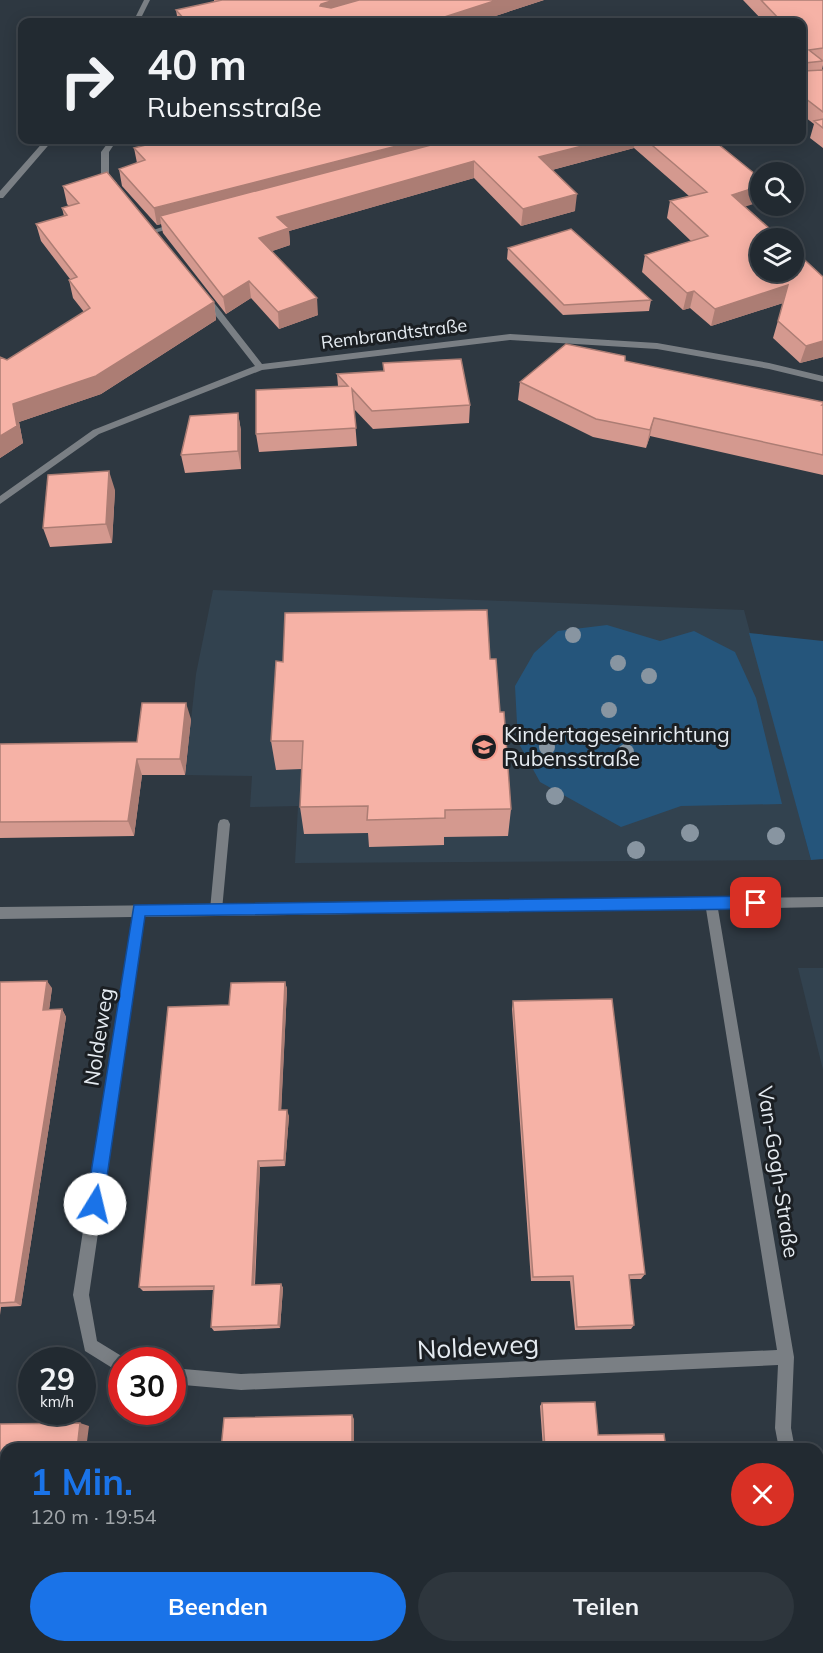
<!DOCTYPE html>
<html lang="de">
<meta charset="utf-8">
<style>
body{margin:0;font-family:Mulish,sans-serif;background:#2e363d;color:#f1f3f6;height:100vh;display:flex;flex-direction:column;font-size:22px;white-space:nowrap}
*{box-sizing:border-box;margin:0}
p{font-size:20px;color:#a2a7ab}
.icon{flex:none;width:33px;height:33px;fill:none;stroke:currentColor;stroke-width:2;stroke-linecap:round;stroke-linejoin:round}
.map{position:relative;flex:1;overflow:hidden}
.panel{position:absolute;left:0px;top:1443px;width:824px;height:210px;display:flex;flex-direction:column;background:#222a31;border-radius:18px 18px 0 0;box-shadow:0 3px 15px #0003,0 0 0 2px #3f464d}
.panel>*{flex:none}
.top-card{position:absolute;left:18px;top:18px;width:788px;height:126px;border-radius:12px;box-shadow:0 3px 15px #0003,0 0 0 2px #3f464d;background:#222a31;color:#f1f3f6;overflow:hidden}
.fabs{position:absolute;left:750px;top:162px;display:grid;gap:12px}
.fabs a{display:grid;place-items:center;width:54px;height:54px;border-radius:50%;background:#222a31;box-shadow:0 3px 15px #0003,0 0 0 2px #3f464d;font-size:30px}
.speed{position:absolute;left:18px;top:1347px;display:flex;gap:12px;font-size:30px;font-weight:700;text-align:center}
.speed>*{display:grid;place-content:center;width:78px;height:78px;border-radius:50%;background:#222a31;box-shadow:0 3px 15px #0003,0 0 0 2px #3f464d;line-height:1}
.speed small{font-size:15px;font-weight:400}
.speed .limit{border:9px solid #d22;background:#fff;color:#111}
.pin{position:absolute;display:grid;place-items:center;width:51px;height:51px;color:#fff;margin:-26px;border-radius:12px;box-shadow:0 3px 9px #0006}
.me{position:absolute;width:66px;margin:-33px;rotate:9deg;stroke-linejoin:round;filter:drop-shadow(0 0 4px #0008)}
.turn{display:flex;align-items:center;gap:21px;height:126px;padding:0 30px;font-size:27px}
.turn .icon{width:78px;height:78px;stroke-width:2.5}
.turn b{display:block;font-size:42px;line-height:51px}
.round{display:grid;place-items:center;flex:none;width:63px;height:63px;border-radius:32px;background:#2e363d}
.summary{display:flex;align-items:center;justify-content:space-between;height:102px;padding:0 30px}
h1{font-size:36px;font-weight:700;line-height:45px;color:#1a73e8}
.primary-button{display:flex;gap:12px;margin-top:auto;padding:12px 30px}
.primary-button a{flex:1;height:69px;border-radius:36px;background:#1a73e8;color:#fff;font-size:24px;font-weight:700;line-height:69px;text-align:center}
.primary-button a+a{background:#2e363d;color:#f1f3f6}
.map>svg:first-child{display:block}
</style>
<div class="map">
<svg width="823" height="1653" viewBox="0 0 823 1653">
<rect width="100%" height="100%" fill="#2e3841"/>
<!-- built -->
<path fill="#32424f" d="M213 590 744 610 811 860 295 863 298 806 250 807 252 776 185 775 196 674Z
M798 968H823V1070Z"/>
<!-- green -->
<path fill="#25557b" d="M607 625 660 641 694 631 735 652 756 698 782 804 681 806 621 827 540 782 518 742 515 686 534 653 558 631Z
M749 633 823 641V859L811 860Z"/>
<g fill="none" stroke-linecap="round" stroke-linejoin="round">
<!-- service -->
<path fill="#7a7f84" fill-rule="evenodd" d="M224 819 228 820 230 824 222 910 220 914 216 916 212 914 210 910 218 824 220 820Z"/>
<!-- minor -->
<path fill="#7a7f84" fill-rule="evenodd" d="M144 0H150L139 22H133Z
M45 140H53L3 198H0V191Z
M110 140H117L109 152V174L117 183 113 185 101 174V152Z
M178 222H181V226L154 233 150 231Z
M205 294 208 295 262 364 510 334 657 343 769 363 823 376V382L769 369 657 349 510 340 262 370 99 434 0 504V496L93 430 255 366 201 297Z
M823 897V907L718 909 794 1357 791 1428 795 1449H779L775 1428 778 1365 241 1390 172 1384V1368L241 1374 777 1350 706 909 144 917 89 1295 97 1341 128 1360H122V1374L85 1351 73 1295 132 917 0 919V907Z
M818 1603 823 1605V1650L817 1647Z"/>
</g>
<!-- trees -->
<g fill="#8895a1">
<circle cx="573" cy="635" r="8"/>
<circle cx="618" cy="663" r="8"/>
<circle cx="649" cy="676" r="8"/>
<circle cx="609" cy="710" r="8"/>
<circle cx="547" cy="747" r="8"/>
<circle cx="626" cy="752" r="8"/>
<circle cx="555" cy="796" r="9"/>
<circle cx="690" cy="833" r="9"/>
<circle cx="776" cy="836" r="9"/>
<circle cx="636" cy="850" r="9"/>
</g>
<!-- wall -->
<path fill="#d4998f" d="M214 0H544L477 22H178L176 10 214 2Z
M743 0H823V65L822 70H823V148L810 138 814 124 801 114V22H764Z
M154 140H713L745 207 823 277V357L800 363 773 338 783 303 711 326 690 308 683 310 642 272 645 255 691 241 667 218 670 201 689 196 634 148 552 170 575 211 521 226 474 178 289 231 290 245 272 251 318 315 279 329 251 298 226 314 163 233 161 224 157 225 122 186 119 169 137 163 134 148 156 142Z
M63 186 214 302 216 320 101 394 19 422 23 443 0 458 7 360 84 312 73 298 69 280 70 279 41 241 36 224 64 216 62 208 69 206 67 204Z
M508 248 651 300 649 311 563 315 507 259Z
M383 363 470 405 469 423 373 429 354 409 357 446 259 452 256 434 338 386 337 374 384 371Z
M520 382 823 402V475L650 436 646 448 593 437 518 400Z
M238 413 241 431V469L185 473 181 455Z
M115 490 112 543 50 547 43 528Z
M490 659 500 712 511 809 508 836 444 837V845L369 847 368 833 304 834 300 807 302 769 276 770 271 741Z
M191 719 185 775H142L134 836 0 838V744L137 742Z
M0 982 52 988 49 1010 62 1009 66 1017 21 1306 1 1307 0 1315Z
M285 982 287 989 281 1110 289 1116 285 1166 260 1167 255 1285 281 1284 283 1288 280 1328 214 1331 211 1327 213 1290 143 1291 139 1287 229 1005Z
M513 1001 645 1274 641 1279H629L634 1325 631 1329 575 1330 570 1281H531L512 1009Z
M542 1403 598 1435 666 1449H543L540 1406Z"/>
<!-- shaded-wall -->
<path fill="#ac7d74" d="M334 0H389L321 22 320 6 321 4Z
M497 0H544L477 22H429Z
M420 140H484L160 216 161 224 157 225 154 208Z
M606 140H635L634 148 537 174 539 157Z
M474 161V178L289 231 290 245 261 255 259 238 277 217Z
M760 186V202L728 212 732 195Z
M577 194 575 211 521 226 523 209Z
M249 281 251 298 226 314 223 297Z
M788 285 783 303 711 326 715 309Z
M694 291 690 308 683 310 687 293Z
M317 298 318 315 279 329 278 312Z
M214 302 216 320 101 394 19 422 23 443 0 458V436L13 404Z
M823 341V357L800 363 806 346Z
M238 413 241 431V469L238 451Z
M654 418 650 436 646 448 650 430Z
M109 471 115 490 112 543 106 524Z
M186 703 191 719 185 775 180 759Z
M137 759 142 775 134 836 128 821Z
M47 981 52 988 48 1017 43 1010Z
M285 982 287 989 281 1116 279 1110Z
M62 1009 66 1017 21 1306 15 1302Z
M287 1110 289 1116 285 1166 284 1160Z
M258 1161 260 1167 254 1289 252 1285Z
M281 1284 283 1288 280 1328 278 1325Z
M352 1415 354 1419V1449H352Z
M80 1423 89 1426 86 1449H77Z"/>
<!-- building -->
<path fill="#f6b2a6" stroke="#ac7d74" stroke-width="1.5" d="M222 0H334L321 4 320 6 331 8 359 0H497L429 22H187L176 10Z
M761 0H823V48L809 50 823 61 805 63 804 71 823 70V112L801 95V44L805 47 801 42V22H782Z
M823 119V128L814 121Z
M165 140H420L154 208 119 169 145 160 134 148Z
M450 140H606L539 157 577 194 523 209 474 161 277 217 289 228 259 238 317 298 278 312 249 281 223 297 160 216Z
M646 140H713L760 178V186L732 195 780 238H760V272H794V250L823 277V341L806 346 778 321 788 285 715 309 694 291 687 293 645 255 708 236 670 201 707 192Z
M107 172 214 302 96 376 13 404 17 426 0 436V357L7 360 90 308 69 280 77 277 36 224 67 215 62 208 79 203 63 186Z
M571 229 651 300 564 305 508 248Z
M566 344 625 356V361L823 402V404L822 405H823V455L654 418 650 430 596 419 520 382Z
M461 359 470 405 372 411 352 389 356 428 256 434V390L348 386 337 374 384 371 383 363Z
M238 413V451L181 455 190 416Z
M109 471 106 524 43 528 48 475Z
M487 610 490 659H496L500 712H504L511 809 445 810V818L367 820 368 806 300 807 303 741H271L276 661 283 662 285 613Z
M142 703H186L180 759H137L128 821 0 822V744L137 742Z
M47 981 43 1010 62 1009 15 1302 0 1303V982Z
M285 982 279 1110H287L284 1160 258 1161 252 1285 281 1284 278 1325 211 1327 214 1286 139 1287 168 1007 229 1005 231 983Z
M612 999 645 1274 629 1275 634 1325 577 1327 573 1276 533 1277 513 1001Z
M595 1402 598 1435 664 1434 666 1449H545L542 1403Z
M352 1415V1449H221L224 1418Z
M80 1423 77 1449H6V1542H0V1424Z"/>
<!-- route -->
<path fill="#1a73e8" stroke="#114b97" stroke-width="1.5" d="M756 896 761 898 763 903 761 907 756 909 145 916 103 1204 101 1210 95 1213 89 1210 86 1204 134 905Z"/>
<!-- icons -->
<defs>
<symbol id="school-ring" viewBox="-11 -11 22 22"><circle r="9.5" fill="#1b1f23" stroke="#f59d8f" stroke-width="1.5"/><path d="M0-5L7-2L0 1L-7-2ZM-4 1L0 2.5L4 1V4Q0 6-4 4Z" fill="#f59d8f"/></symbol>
</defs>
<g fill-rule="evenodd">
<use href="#school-ring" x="469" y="732" width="30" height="30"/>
</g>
<g text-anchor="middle" stroke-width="6" stroke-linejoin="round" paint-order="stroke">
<!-- far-street labels -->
<g font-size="18" fill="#e5ebf1" stroke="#1b1f23">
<text transform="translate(394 334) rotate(-7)" y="6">Rembrandtstraße</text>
</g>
<!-- poi labels -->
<g font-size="21" fill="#e5ebf1" stroke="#1b1f23" text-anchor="start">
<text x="504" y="742">Kindertageseinrichtung<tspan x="504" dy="24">Rubensstraße</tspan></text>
</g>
<!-- street labels -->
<g font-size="21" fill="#e5ebf1" stroke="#1b1f23">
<text transform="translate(99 1037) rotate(-81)" y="7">Noldeweg</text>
<text transform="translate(778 1172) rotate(81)" y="7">Van-Gogh-Straße</text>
</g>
<!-- near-street labels -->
<g font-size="26" fill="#e5ebf1" stroke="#1b1f23">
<text transform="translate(478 1347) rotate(-3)" y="9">Noldeweg</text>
</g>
</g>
</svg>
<div class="fabs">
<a><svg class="icon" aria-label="search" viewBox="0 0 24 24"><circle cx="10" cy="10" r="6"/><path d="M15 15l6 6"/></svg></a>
<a><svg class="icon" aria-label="layers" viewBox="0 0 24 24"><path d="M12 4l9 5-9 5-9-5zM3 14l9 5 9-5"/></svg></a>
</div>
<div class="speed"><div>29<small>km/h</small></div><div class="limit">30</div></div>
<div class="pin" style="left:756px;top:903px;background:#d93025"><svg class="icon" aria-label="arrive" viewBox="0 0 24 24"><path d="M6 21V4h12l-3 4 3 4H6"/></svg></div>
<svg class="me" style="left:95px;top:1204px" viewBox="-20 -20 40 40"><circle r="19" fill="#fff"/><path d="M0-13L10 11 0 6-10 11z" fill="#1a73e8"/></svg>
<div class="top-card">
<div class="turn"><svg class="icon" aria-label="right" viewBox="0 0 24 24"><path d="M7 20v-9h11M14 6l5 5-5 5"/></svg><div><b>40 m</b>Rubensstraße</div></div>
</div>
<section class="panel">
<div class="summary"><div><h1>1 Min.</h1><p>120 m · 19:54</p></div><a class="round" style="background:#d93025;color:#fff"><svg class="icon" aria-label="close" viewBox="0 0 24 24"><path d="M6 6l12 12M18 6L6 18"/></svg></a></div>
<div class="primary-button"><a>Beenden</a><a>Teilen</a></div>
</section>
</div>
